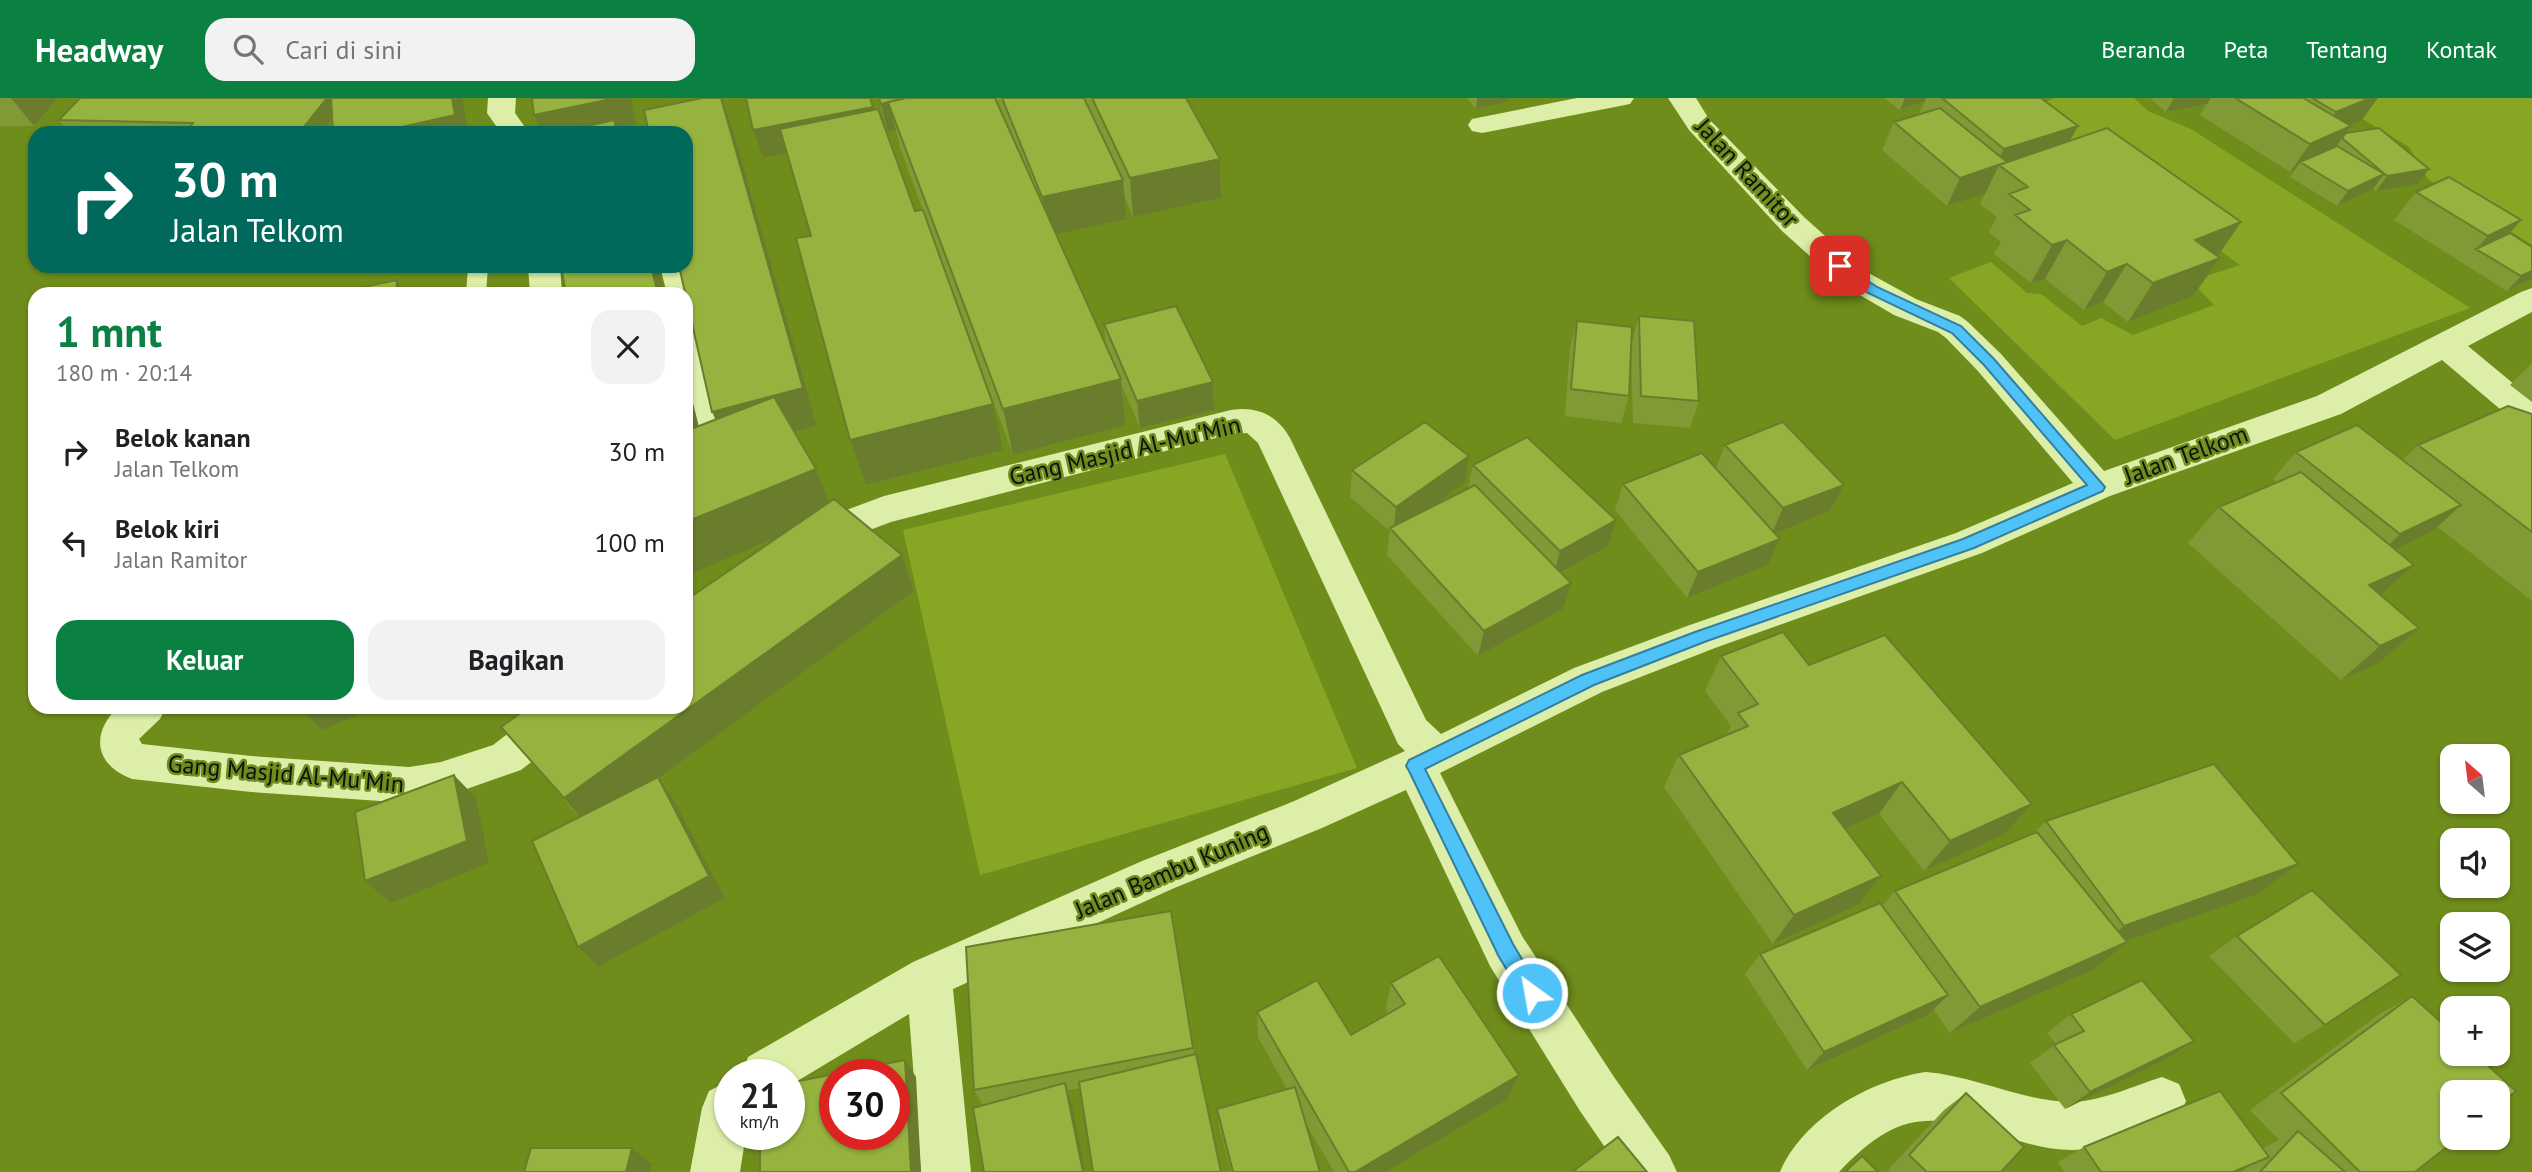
<!DOCTYPE html>
<html lang="id">
<meta charset="utf-8">
<style>
body{margin:0;font-family:"PT Sans",sans-serif;background:#f2f2f2;color:#202124;height:100vh;display:flex;flex-direction:column;font-size:26px;white-space:nowrap}
*{box-sizing:border-box;margin:0}
p{font-size:23px;color:#757577}
.icon{flex:none;width:38px;height:38px;fill:none;stroke:currentColor;stroke-width:2;stroke-linecap:round;stroke-linejoin:round}
.map{position:relative;flex:1;overflow:hidden}
.panel{position:absolute;left:28px;top:189px;width:665px;height:427px;display:flex;flex-direction:column;background:#fff;border-radius:21px;box-shadow:0 2px 5px #0004}
.panel>*{flex:none}
.hud{position:absolute;left:28px;top:28px;width:665px;height:147px;border-radius:21px;box-shadow:0 2px 5px #0004;background:#00695c;color:#fff;overflow:hidden}
.needle{width:46px;rotate:332deg}
.fabs{position:absolute;left:2440px;top:646px;display:grid;gap:14px}
.fabs a{display:grid;place-items:center;width:70px;height:70px;border-radius:14px;background:#fff;box-shadow:0 2px 5px #0004;font-size:35px}
.speed{position:absolute;left:714px;top:961px;display:flex;gap:14px;font-size:35px;font-weight:700;text-align:center}
.speed>*{display:grid;place-content:center;width:91px;height:91px;border-radius:50%;background:#fff;box-shadow:0 2px 5px #0004;line-height:1}
.speed small{font-size:18px;font-weight:400}
.speed .limit{border:10px solid #d22;background:#fff;color:#111}
.pin{position:absolute;display:grid;place-items:center;width:60px;height:60px;color:#fff;margin:-30px;border-radius:14px;box-shadow:0 4px 10px #0006}
.me{position:absolute;width:77px;margin:-38px;rotate:328deg;stroke-linejoin:round;filter:drop-shadow(0 0 5px #0008)}
.turn{display:flex;align-items:center;gap:24px;height:147px;padding:0 28px;font-size:32px}
.turn .icon{width:91px;height:91px;stroke-width:2.5}
.turn b{display:block;font-size:49px;line-height:60px}
.round{display:grid;place-items:center;flex:none;width:74px;height:74px;border-radius:21px;background:#f2f2f2}
.summary{display:flex;align-items:center;justify-content:space-between;height:119px;padding:0 28px}
h1{font-size:42px;font-weight:600;line-height:52px;color:#0b8043}
.cta{display:flex;gap:14px;margin-top:auto;padding:14px 28px}
.cta a{flex:1;height:80px;border-radius:21px;background:#0b8043;color:#fff;font-size:28px;font-weight:600;line-height:80px;text-align:center}
.cta a+a{background:#f2f2f2;color:#202124}
ul{padding:0;list-style:none}
li{display:flex;align-items:center;gap:21px;height:91px;padding:0 28px}
li div{flex:1}
li b{display:block;font-size:26px}
li em{font-style:normal}
header{display:flex;align-items:center;gap:42px;box-sizing:border-box;height:98px;padding:0 35px;background:#0b8043;color:#fff}
header strong{font-size:33px}
nav{display:flex;gap:38px;margin-inline-start:auto;font-size:24px}
.search{width:490px;height:63px;background:#f2f2f2;display:flex;align-items:center;gap:18px;box-sizing:border-box;padding:0 24px;border-radius:21px;color:#757577;font-size:26px}
.map>svg:first-child{display:block}
</style>
<header>
<strong>Headway</strong>
<div class="search"><svg class="icon" aria-label="search" viewBox="0 0 24 24"><circle cx="10" cy="10" r="6"/><path d="M15 15l6 6"/></svg>Cari di sini</div>
<nav><a>Beranda</a><a>Peta</a><a>Tentang</a><a>Kontak</a></nav>
</header>
<div class="map">
<svg width="2532" height="1074" viewBox="0 0 2532 1074">
<rect width="100%" height="100%" fill="#6f8d1b"/>
<!-- green -->
<path fill="#86a624" d="M2055 0H2134L2148 13 2191 31 2470 210 2115 342 1949 180 1991 164 2027 195 2041 196 2082 228 2101 220 2133 237 2214 207 2191 183 2240 167 2025 12Z
M2328 0H2532V147L2428 81 2409 49Z
M1225 356 1357 670 980 777 903 432Z"/>
<g fill="none" stroke-linecap="round" stroke-linejoin="round">
<!-- lane -->
<path fill="#dceea7" fill-rule="evenodd" d="M468 168H488L486 196H466Z"/>
<!-- street -->
<path fill="#dceea7" fill-rule="evenodd" d="M488 0H516L515 15 529 35H501L487 15Z
M1577 0H1634L1630 6 1620 8 1482 35 1472 33 1468 27 1472 21Z
M1668 0H1696L1709 21 1804 119 1863 172 1916 201 1960 218 1968 224 2001 256 2104 373 2317 298 2521 194 2532 190V214L2468 248 2532 301V331L2520 328 2442 262 2341 316 2110 398 1982 455 1715 550 1602 594 1440 675 1522 838 1614 979 1669 1057 1677 1074H1622L1580 1013 1490 868 1406 692 1322 730 1172 791 953 891 971 1074H921L909 916 789 988V976H742L748 959 913 864 1142 763 1292 704 1405 653 1398 646 1258 345 1247 335 1231 336 891 424 811 454 798 450 793 440 798 430 884 398 1231 312C1257 308 1277 317 1290 340L1426 622 1441 636 1574 570 1687 528 1956 435 2073 385 1977 272 1946 240 1938 234 1894 217 1841 186 1782 133 1689 32Z
M686 161 692 168 699 196 695 202 702 210 735 350 730 359 718 363 706 359 701 350 686 283V196H667L660 168H686Z
M528 168H560L562 196H530Z
M118 609H166L160 621 139 641 142 646 251 658 409 669 441 664 493 647 543 609H593L587 621 521 672 441 700 409 705 251 694 132 681C95 667 90 636 118 609Z
M1926 974C1976 978 2026 1005 2074 1004 2105 1002 2133 988 2162 979L2179 986 2186 1003 2179 1020C2146 1034 2108 1052 2071 1052 2048 1052 2025 1045 2003 1038 1927 1013 1895 1015 1839 1074H1780C1803 1020 1870 982 1926 974Z
M730 982V1036H746L740 1074H690L702 1010 709 993Z"/>
</g>
<!-- wall -->
<path fill="#829a36" d="M0 0H58L34 28H0Z
M80 0H463L468 35 332 20 320 35H69L59 22Z
M878 0H1186L1220 61 1221 100 1133 119 1125 100 1127 121 1056 136 1106 249 1104 226 1213 284 1214 312 1140 330 1122 288 1126 327 1013 357 948 179 993 306 1003 352 866 387 850 342 811 138 787 55 763 60 753 32 873 12 915 113 923 112 900 50 896 32 888 34Z
M1467 0H1511L1510 3 1476 11Z
M1884 0H2041L2070 43 2241 124 2217 158 2220 160 2193 198 2128 224 2103 204 2084 212 2045 181 2031 185 1994 156 2001 144 1989 134 1997 119 1980 106 1985 96 1947 108 1882 52 1894 24 1919 16 1925 3 1900 12Z
M2150 0H2378L2361 23 2350 28H2351L2346 35 2418 86 2376 93 2373 90 2337 108 2290 79 2295 72 2290 74 2200 17 2207 6 2166 14Z
M734 35 817 328 794 334 816 371 829 405 902 457 914 493 659 680 674 702 725 800 598 869 578 849 579 719 501 629 783 437 699 328 715 321Z
M2416 94 2521 122 2510 135 2532 181 2507 193 2394 122Z
M1639 218 1699 303 1690 330 1633 325 1631 250 1629 298 1621 325 1565 318 1570 250 1577 223 1632 244Z
M2532 265V304L2510 287Z
M2532 316V503L2438 429 2433 433 2395 452 2381 497 2419 530 2379 565 2341 582 2188 445 2219 409 2277 384 2273 381 2296 354 2403 362 2418 347Z
M1725 347 1844 387 1830 413 1775 435 1780 441 1768 467 1687 500 1615 412 1623 386 1716 370Z
M1473 367 1608 448 1561 475 1563 511 1478 558 1387 457 1390 433 1350 399 1352 372 1465 385 1426 412 1468 390Z
M1721 558 1809 567 2003 737 1924 773 1879 716 1845 731 1858 807 1773 846 1664 689 1679 657 1726 637 1731 628 1705 593Z
M2046 723 2298 766 2258 796 2126 843 2093 872 1950 935 1933 911 1928 917 1807 972 1745 876 1760 856 1882 808 1895 793 2033 736Z
M1171 813 1194 957 1080 990 1068 992 1071 1002 983 1008 974 992Z
M2237 838 2325 927 2294 945 2209 858Z
M1391 885 1519 977 1508 1001 1386 1074H1334L1304 1022 1320 1074H1231L1219 1028 1217 1011 1287 991 1258 939 1257 914 1351 937 1389 916 1386 911Z
M2412 898 2415 1074H2242L2246 1070 2237 1074H2064L2058 1064 2084 1049 2263 1051 2265 1049 2279 1042 2250 1012 2378 917Z
M2071 916 2166 961 2065 1011 2030 965 2056 946 2047 935Z
M1966 995 2001 1074H1890L1888 1072 1944 1012Z"/>
<!-- shaded-wall -->
<path fill="#6a7d2c" d="M11 0H58L34 28Z
M327 0H346L347 2 320 35H299Z
M452 0H463L468 35H375Z
M616 0H631L636 26 617 30 620 35H543L534 17Z
M721 0 734 35 817 328 729 351 712 314Z
M1477 0H1511L1510 3 1476 11Z
M1905 0H1926L1925 3 1900 12Z
M2174 0H2211L2207 6 2166 14Z
M2370 0H2378L2361 23 2316 42 2336 14Z
M889 4 896 32 888 34 881 6Z
M873 9 880 37 763 60 753 32Z
M2078 28 2063 56 1999 67 1985 96 1947 108 1960 80 1995 69 2004 51Z
M2351 28 2331 56 2300 64 2295 72 2290 74 2310 46Z
M1220 61 1221 100 1133 119 1130 80Z
M2429 71 2418 86 2376 93 2387 78Z
M2384 76 2373 91 2337 108 2348 93Z
M1123 82 1127 121 1048 138 1042 99Z
M2521 122 2497 150 2476 151 2488 138Z
M2241 124 2215 162 2220 160 2193 198 2128 224 2153 185 2195 142Z
M2067 142 2045 181 2031 185 2052 147Z
M2127 166 2103 204 2084 212 2107 174Z
M651 168H658L665 196H658Z
M2532 173V181L2507 193 2521 178Z
M397 182 405 196H396Z
M686 277 706 357 686 363Z
M1121 281 1126 327 1013 357 1003 311Z
M1213 284 1214 312 1140 330 1137 303Z
M993 306 1003 352 866 387 850 342Z
M1469 358 1465 385 1393 435 1396 409Z
M816 371 833 415 686 478V424Z
M1844 387 1830 413 1771 437 1783 410Z
M2461 407 2433 433 2373 463 2400 436Z
M1616 422 1608 448 1553 479 1560 453Z
M1780 441 1768 467 1687 500 1698 474Z
M902 457 914 493 659 680 674 702 725 800 598 869 578 849 590 731 564 700Z
M2414 467 2375 502 2369 487Z
M1571 485 1563 511 1478 558 1484 533Z
M2419 530 2379 565 2341 582 2380 548Z
M298 609H376L322 632Z
M454 677 476 700 489 765 391 805 365 783Z
M1902 684 1879 716 1811 746 1833 715Z
M2032 706 2003 737 1924 773 1950 743Z
M2298 766 2258 796 2090 856 2124 828Z
M1881 778 1858 807 1773 846 1794 817Z
M2127 844 2093 872 1950 935 1980 909Z
M1948 897 1928 917 1807 972 1824 954Z
M2194 943 2166 961 2065 1011 2090 994Z
M905 962 916 979 921 1074H911Z
M1519 977 1508 1001 1386 1074H1355Z
M1065 985 1071 1002 1085 1074H1083Z
M632 1050 652 1066 650 1074H626Z
M2269 1059 2237 1074H2233Z"/>
<!-- building -->
<path fill="#97b33f" stroke="#6a7d2c" stroke-width="2" fill-rule="evenodd" d="M80 0H327L299 35H185L193 25 59 22Z
M331 0H452L455 17 375 35H333Z
M532 0H616L534 17Z
M702 0H721L803 290 712 314 679 168H686V35H649L644 12Z
M746 0H870L873 9 753 32Z
M879 0H906L881 6Z
M906 0H995L1121 281 1003 311 888 4Z
M1002 0H1084L1123 82 1042 99Z
M1092 0H1186L1220 61 1130 80Z
M1942 0H2041L2078 28 2004 51Z
M2235 0H2303L2351 28 2310 46Z
M2312 0H2370L2336 14Z
M1940 10 2007 64 1960 80 1894 24Z
M878 11 915 113 923 112 993 306 850 342 796 140 811 138 780 31Z
M614 22 617 35H556Z
M2107 30 2241 124 2195 142 2220 160 2153 185 2127 166 2107 174 2067 142 2052 147 2015 117 2030 112 2009 96 2028 89 1999 67Z
M2379 30 2429 71 2387 78 2342 40 2346 35Z
M2337 48 2384 76 2348 93 2300 64Z
M2449 79 2521 122 2488 138 2416 94Z
M2510 135 2532 149V173L2521 178 2476 151Z
M561 168H651L658 196H566Z
M397 182 396 196H339V194Z
M1176 208 1213 284 1137 303 1104 226Z
M1639 218 1694 223 1699 303 1641 298Z
M1577 223 1632 229 1629 298 1571 291Z
M774 299 816 371 686 424V333Z
M2508 308 2532 316V434L2418 347Z
M1425 324 1469 358 1396 409 1352 372Z
M1783 324 1844 387 1783 410 1725 347Z
M2357 327 2461 407 2400 436 2296 354Z
M1527 339 1616 422 1560 453 1473 367Z
M1702 355 1780 441 1698 474 1623 386Z
M2301 374 2414 467 2369 487 2419 530 2380 548 2219 409Z
M1475 387 1571 485 1484 533 1390 430Z
M834 401 902 457 564 700 501 629 529 609H686V502Z
M1783 534 1809 567 1885 537 2032 706 1950 743 1902 684 1833 715 1881 778 1794 817 1679 657 1748 628 1738 615 1758 606 1721 558Z
M2214 666 2298 766 2124 828 2046 723Z
M454 677 467 743 365 783 355 714Z
M658 679 709 778 578 849 532 743Z
M2037 734 2127 844 1980 909 1895 793Z
M2312 792 2401 877 2325 927 2237 838Z
M1880 805 1948 897 1824 954 1760 856Z
M1171 813 1193 950 974 992 966 849Z
M1439 858 1519 977 1355 1074H1349L1257 914 1317 882 1351 937 1405 906 1391 885Z
M2142 882 2194 943 2090 994 2054 947 2084 933 2071 916Z
M2412 898 2452 934V956H2475L2516 993 2497 1008V994H2452V1040H2458L2415 1074H2360L2281 995Z
M1196 956 1221 1074H1093L1079 984Z
M905 962 911 1074H760V1036H789V985ZM835 976H894V1036H835Z
M1065 985 1083 1074H984L973 1010Z
M1295 989 1320 1074H1233L1217 1011Z
M2220 993 2269 1059 2233 1074H2101L2084 1049Z
M1966 995 2024 1049 2001 1074H1927L1909 1057Z
M2298 1033 2345 1074H2260Z
M1618 1039 1647 1074H1572Z
M531 1050H632L626 1074H524Z
M1862 1058 1878 1074H1845Z"/>
<!-- route -->
<path fill="#4fc3f7" stroke="#337fa1" stroke-width="2" d="M1840 164 1877 189 1961 228 1994 261 2105 389 2103 393 1974 450 1707 543 1594 587 1425 671 1513 846 1538 888 1541 895 1538 901 1532 904 1525 901 1499 859 1409 673 1406 668 1409 662 1582 577 1695 534 1963 441 2087 387 1984 267 1952 235 1868 195 1835 171V165Z"/>
<g text-anchor="middle" stroke-width="5" stroke-linejoin="round" paint-order="stroke">
<!-- street labels -->
<g font-size="24" fill="#111" stroke="#6f8d1b">
<text transform="translate(1747 75) rotate(47)" y="8">Jalan Ramitor</text>
<text transform="translate(1125 353) rotate(-13)" y="8">Gang Masjid Al-Mu'Min</text>
<text transform="translate(2186 357) rotate(-20)" y="8">Jalan Telkom</text>
<text transform="translate(286 676) rotate(5)" y="8">Gang Masjid Al-Mu'Min</text>
<text transform="translate(1172 773) rotate(-23)" y="8">Jalan Bambu Kuning</text>
</g>
</g>
</svg>
<div class="fabs">
<a><svg class="needle" viewBox="-14 -14 28 28"><path d="M0-13l5 13h-10z" fill="#e53935"/><path d="M0 13l5-13h-10z" fill="#757577"/></svg></a>
<a><svg class="icon" aria-label="sound" viewBox="0 0 24 24"><path d="M4 9h4l5-4v14l-5-4H4zM17 9q2 3 0 6"/></svg></a>
<a><svg class="icon" aria-label="layers" viewBox="0 0 24 24"><path d="M12 4l9 5-9 5-9-5zM3 14l9 5 9-5"/></svg></a>
<a>+</a>
<a>−</a>
</div>
<div class="speed"><div>21<small>km/h</small></div><div class="limit">30</div></div>
<div class="pin" style="left:1840px;top:168px;background:#d93025"><svg class="icon" aria-label="arrive" viewBox="0 0 24 24"><path d="M6 21V4h12l-3 4 3 4H6"/></svg></div>
<svg class="me" style="left:1532px;top:895px" viewBox="-20 -20 40 40"><circle r="17" fill="#4fc3f7" stroke="#fff" stroke-width="3"/><path d="M0-11L8 9 0 5-8 9z" fill="#fff"/></svg>
<div class="hud">
<div class="turn"><svg class="icon" aria-label="right" viewBox="0 0 24 24"><path d="M7 20v-9h11M14 6l5 5-5 5"/></svg><div><b>30 m</b>Jalan Telkom</div></div>
</div>
<section class="panel">
<div class="summary"><div><h1>1 mnt</h1><p>180 m · 20:14</p></div><a class="round"><svg class="icon" aria-label="close" viewBox="0 0 24 24"><path d="M6 6l12 12M18 6L6 18"/></svg></a></div>
<ul>
<li><svg class="icon" aria-label="right" viewBox="0 0 24 24"><path d="M7 20v-9h11M14 6l5 5-5 5"/></svg><div><b>Belok kanan</b><p>Jalan Telkom</p></div><em>30 m</em></li>
<li><svg class="icon" aria-label="left" viewBox="0 0 24 24"><path d="M17 20v-9H6M10 6l-5 5 5 5"/></svg><div><b>Belok kiri</b><p>Jalan Ramitor</p></div><em>100 m</em></li>
</ul>
<div class="cta"><a>Keluar</a><a>Bagikan</a></div>
</section>
</div>
